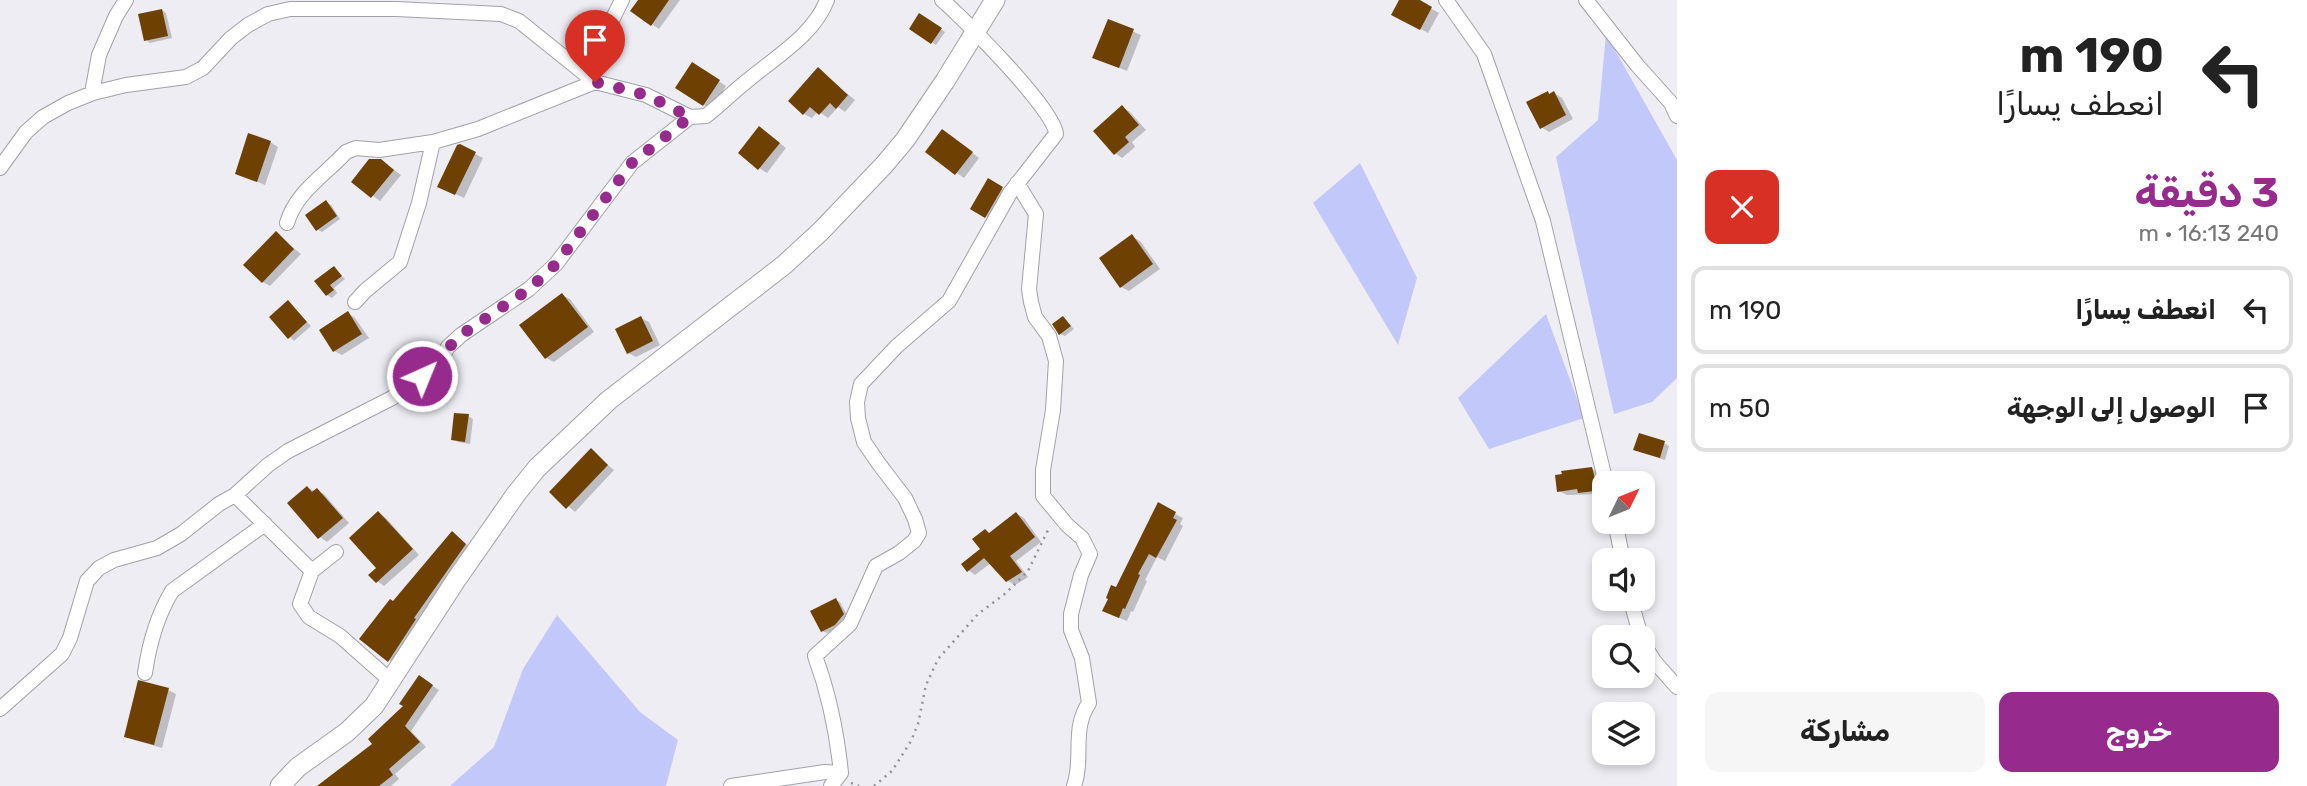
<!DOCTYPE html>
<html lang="ar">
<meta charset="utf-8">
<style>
body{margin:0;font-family:Rubik,"Noto Sans Arabic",sans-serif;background:#f6f6f6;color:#222;direction:rtl;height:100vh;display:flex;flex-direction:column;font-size:26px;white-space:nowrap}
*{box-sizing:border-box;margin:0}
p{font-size:23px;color:#767676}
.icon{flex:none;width:38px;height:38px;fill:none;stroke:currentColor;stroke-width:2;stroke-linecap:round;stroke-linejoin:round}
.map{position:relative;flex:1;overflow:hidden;direction:ltr}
.drawer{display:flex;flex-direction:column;background:#fff;width:630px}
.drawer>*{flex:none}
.guide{background:#fff;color:#222;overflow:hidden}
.needle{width:46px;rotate:47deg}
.tools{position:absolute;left:1592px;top:471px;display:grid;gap:14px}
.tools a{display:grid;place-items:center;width:63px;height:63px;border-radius:14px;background:#fff;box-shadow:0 4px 10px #0003;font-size:35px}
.pin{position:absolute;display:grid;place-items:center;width:60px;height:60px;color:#fff;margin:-72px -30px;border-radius:50% 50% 50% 0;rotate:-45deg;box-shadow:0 0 7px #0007}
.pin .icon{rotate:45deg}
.me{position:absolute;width:77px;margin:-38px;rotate:44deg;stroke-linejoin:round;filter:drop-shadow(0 0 5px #0008)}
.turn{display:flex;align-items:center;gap:24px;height:147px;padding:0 28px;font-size:32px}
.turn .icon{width:91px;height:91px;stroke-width:2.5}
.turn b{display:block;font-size:49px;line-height:60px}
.round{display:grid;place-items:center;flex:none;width:74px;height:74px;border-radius:14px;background:#f6f6f6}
.headline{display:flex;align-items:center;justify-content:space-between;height:119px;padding:0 28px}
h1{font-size:42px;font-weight:700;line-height:52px;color:#972b8d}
.primary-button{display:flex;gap:14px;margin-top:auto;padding:14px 28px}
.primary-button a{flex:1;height:80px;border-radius:14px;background:#972b8d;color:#fff;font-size:28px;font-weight:700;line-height:80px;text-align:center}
.primary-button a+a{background:#f6f6f6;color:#222}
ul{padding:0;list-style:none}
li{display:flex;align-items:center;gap:21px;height:88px;margin:0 14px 10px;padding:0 14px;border:4px solid #e0e0e0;border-radius:14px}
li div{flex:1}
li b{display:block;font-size:26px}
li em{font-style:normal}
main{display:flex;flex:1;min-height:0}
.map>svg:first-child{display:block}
</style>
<main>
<section class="drawer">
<div class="guide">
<div class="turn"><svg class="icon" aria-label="left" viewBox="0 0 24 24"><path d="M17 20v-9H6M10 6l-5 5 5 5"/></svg><div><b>190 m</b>انعطف يسارًا</div></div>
</div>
<div class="headline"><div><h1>3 دقيقة</h1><p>240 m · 16:13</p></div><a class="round" style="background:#d93025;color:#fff"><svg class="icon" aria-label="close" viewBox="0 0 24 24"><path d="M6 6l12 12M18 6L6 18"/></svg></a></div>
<ul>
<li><svg class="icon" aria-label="left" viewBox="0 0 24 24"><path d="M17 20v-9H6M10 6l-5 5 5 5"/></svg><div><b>انعطف يسارًا</b></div><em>190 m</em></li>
<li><svg class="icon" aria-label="arrive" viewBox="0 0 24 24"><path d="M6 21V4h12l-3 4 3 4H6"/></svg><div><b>الوصول إلى الوجهة</b></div><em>50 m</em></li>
</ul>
<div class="primary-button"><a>خروج</a><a>مشاركة</a></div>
</section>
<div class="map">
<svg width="1677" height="786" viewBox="0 0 1677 786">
<rect width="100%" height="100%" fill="#ededf3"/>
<!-- green -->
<path fill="#c3c8fa" d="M1606 34 1677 160V378L1652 402 1614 414 1556 157 1598 120Z
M1360 163 1417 278 1398 345 1313 203Z
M1546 314 1584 418 1489 449 1458 398Z
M557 615 640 712 678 740 666 786H450L494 747 523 669Z"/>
<!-- shadow -->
<path fill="#0003" d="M640 0H680L659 29 632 11Z
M1401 0H1416L1439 13 1428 33 1394 14Z
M162 10 166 13 172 38 150 43 146 40Z
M920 15 945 32 936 45 911 28Z
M1109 21 1141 35 1127 71 1102 61Z
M699 68 726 86 711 109 704 105Z
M818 70 855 100 845 112 838 107 828 118 818 111 812 118 804 114Z
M1554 93 1562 98 1573 119 1549 132 1541 127Z
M1122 107 1130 112 1146 130 1132 142 1135 147 1122 158 1115 153Z
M767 133 786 148 767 173 759 168Z
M950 135 979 158 964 178 927 152Z
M270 142 278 147 265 185 237 173Z
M460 146 483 158 464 198 447 190Z
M389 166 401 175 380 201 353 181Z
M989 181 1006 191 990 219 972 208Z
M326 202 331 205 340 219 322 232 317 229Z
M276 234 301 254 270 286 263 282Z
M1132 237 1140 241 1160 269 1129 291 1121 287Z
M334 268 345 279 334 288 337 293 332 298 327 295Z
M562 295 570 299 594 332 554 362 546 358Z
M288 303 311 326 294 341 271 318Z
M348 313 355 318 369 338 342 355 334 351Z
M641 318 649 322 660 345 636 357 628 353Z
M1063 318 1074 329 1065 336 1060 334Z
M468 416 473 419 470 444 458 442 453 439Z
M1664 443 1669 446 1665 460 1640 452Z
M591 451 614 470 575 512 551 492Z
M1592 469 1600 473 1602 494 1567 495 1559 491Z
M307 488 324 494 349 523 327 542 320 537Z
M1159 505 1183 518 1180 524 1183 526 1165 561 1157 557 1145 580 1147 581 1133 612 1131 611 1127 621 1112 615 1117 589Z
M379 513 386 518 419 555 384 586 377 581Z
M1017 514 1024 518 1041 542 1016 561 1028 577 1015 585 1008 581 991 563 975 575 968 570 991 534Z
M452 534 473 549 396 665 361 639Z
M836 600 840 602 848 617 840 627 827 633 822 631Z
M427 682 439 690 411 731 426 747 395 774 399 779 391 786H321L375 744Z
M168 690 176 694 162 748 134 740 126 736Z"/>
<!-- building -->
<path fill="#6e4102" d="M638 0H669L651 26 630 11Z
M1399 0H1420L1432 7 1420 30 1391 15Z
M162 9 168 36 144 41 138 14Z
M919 13 942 28 931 44 909 29Z
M1108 19 1134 29 1119 68 1092 58Z
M692 62 720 80 703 106 675 88Z
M818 67 848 95 836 109 830 103 819 115 810 107 803 115 788 101Z
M1548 91 1549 94 1554 91 1566 115 1540 129 1526 102Z
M1122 105 1139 125 1125 137 1129 142 1114 155 1093 131Z
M759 126 780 143 758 170 738 153Z
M942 129 973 152 955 175 925 152Z
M248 133 271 141 257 182 235 174Z
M460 144 476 152 455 195 437 187 457 145Z
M369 159H381L394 170 371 198 351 182Z
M988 178 1003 187 985 218 970 209Z
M326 200 337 216 316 231 305 215Z
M276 231 294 249 262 283 243 265Z
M1132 234 1153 264 1120 288 1099 258Z
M334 266 342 276 330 285 334 290 326 296 314 281Z
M562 293 588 327 545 359 519 325Z
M288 300 307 322 288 339 269 317Z
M348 311 362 334 333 352 319 330Z
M641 316 653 341 627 354 615 329Z
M1063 316 1071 326 1059 335 1052 324Z
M454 413 469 414 465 442 451 440Z
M1639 433 1665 441 1660 458 1633 450Z
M591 448 608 465 566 509 549 492Z
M1592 467 1596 483H1594L1595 491 1578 493 1577 489 1557 492 1555 475 1562 474 1561 471Z
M307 486 312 492 317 488 343 518 318 539 287 503Z
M1158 502 1176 512 1173 518 1177 520 1156 558 1149 554 1138 574 1140 575 1125 609 1123 608 1119 618 1102 611 1108 599 1106 598 1111 585 1116 587Z
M378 511 413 549 376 583 368 575 376 568 349 538Z
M1016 512 1035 537 1010 556 1022 572 1006 582 984 558 967 572 961 564 980 549 972 539 985 529 989 533Z
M452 531 466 544 414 618 416 619 388 662 359 639 390 599 393 601Z
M836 598 844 614 835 625 821 632 810 611Z
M419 675 433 685 405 726 420 742 389 769 393 775 379 786H317L372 744 368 739 403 706 399 704Z
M138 680 169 688 154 745 124 737Z"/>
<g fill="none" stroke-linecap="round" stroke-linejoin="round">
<defs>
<path id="minor" d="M1446 0 1484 54 1543 221 1606 483
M1586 0 1637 65 1671 103 1677 116
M585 74 622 0
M92 93 99 55 116 16 126 0
M0 168 26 132 43 117 68 103 93 93 126 85 186 77 203 68 231 38 248 25 268 14 290 9H396L501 14 519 21 595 82 646 95 690 117 706 116C720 105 733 92 747 81 774 58 814 35 827 0
M1017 183 1036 214 1029 289 1031 302 1035 317 1049 336 1056 361 1053 410 1043 470V496L1067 525 1082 538 1090 554 1081 575 1071 614V630L1082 658 1089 703C1071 730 1084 758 1074 786
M287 223C296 192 325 175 346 152L356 148 379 150 433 142 478 129 595 82
M355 302 365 291 400 262 419 203 433 142
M235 495 312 571
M1615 522 1623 560
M336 552 312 571 300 604 309 617 340 636 391 681
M1630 598 1641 637
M1643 643 1654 661 1677 687
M145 673C149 645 157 616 172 591L265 524
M0 709 62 654 70 638 87 581 99 568 114 560 157 548 181 534 219 504 235 495 268 465 288 451 392 398 437 365 448 347 461 335 529 289 556 264 632 163 690 117
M731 786 825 772 841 773
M831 786 841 773C837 733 829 694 815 656L850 624 876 566 899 553 914 541 919 533 915 519 905 498 879 464 864 442 858 418 857 402 861 384 897 346 949 301 1010 193 1056 134C1055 110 964 19 942 0"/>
<path id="secondary" d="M280 786 298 767 347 732 374 706 456 580 516 494 537 468 609 400 784 265 821 231 884 165 905 140 945 81 995 0"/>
</defs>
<!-- minor casing -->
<use href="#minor" stroke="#a1a2a7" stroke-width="16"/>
<!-- secondary casing -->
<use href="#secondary" stroke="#a1a2a7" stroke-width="21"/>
<!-- path -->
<path stroke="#939397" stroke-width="2.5" stroke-dasharray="2 5" stroke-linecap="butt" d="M851 783 859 786
M874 786 892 771 911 741 918 724 926 685 938 659 978 614 1006 593 1028 571 1050 526"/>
<!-- minor -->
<use href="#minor" stroke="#fff" stroke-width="14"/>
<!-- secondary -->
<use href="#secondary" stroke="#fff" stroke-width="19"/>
</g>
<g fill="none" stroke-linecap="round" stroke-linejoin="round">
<!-- route -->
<path stroke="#972b8d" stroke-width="12" stroke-dasharray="0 21.6" d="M422 376 437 365 448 348 461 335 529 289 556 264 632 163 690 117 646 95 595 82"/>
</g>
</svg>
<div class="tools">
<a><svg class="needle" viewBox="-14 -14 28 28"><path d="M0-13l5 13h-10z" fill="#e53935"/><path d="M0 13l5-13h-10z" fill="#767676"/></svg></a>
<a><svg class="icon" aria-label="sound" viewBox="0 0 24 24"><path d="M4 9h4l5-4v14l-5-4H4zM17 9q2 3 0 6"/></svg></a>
<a><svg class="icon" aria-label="search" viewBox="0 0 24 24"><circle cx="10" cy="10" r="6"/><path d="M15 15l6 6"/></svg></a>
<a><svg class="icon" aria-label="layers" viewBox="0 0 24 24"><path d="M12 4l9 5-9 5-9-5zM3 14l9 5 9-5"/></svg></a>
</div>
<div class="pin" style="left:595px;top:82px;background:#d93025"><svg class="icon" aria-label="arrive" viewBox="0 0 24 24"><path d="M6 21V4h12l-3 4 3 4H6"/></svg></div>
<svg class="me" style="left:422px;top:376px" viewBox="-20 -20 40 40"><circle r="17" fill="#972b8d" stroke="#fff" stroke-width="3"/><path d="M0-11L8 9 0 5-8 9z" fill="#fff"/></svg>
</div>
</main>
